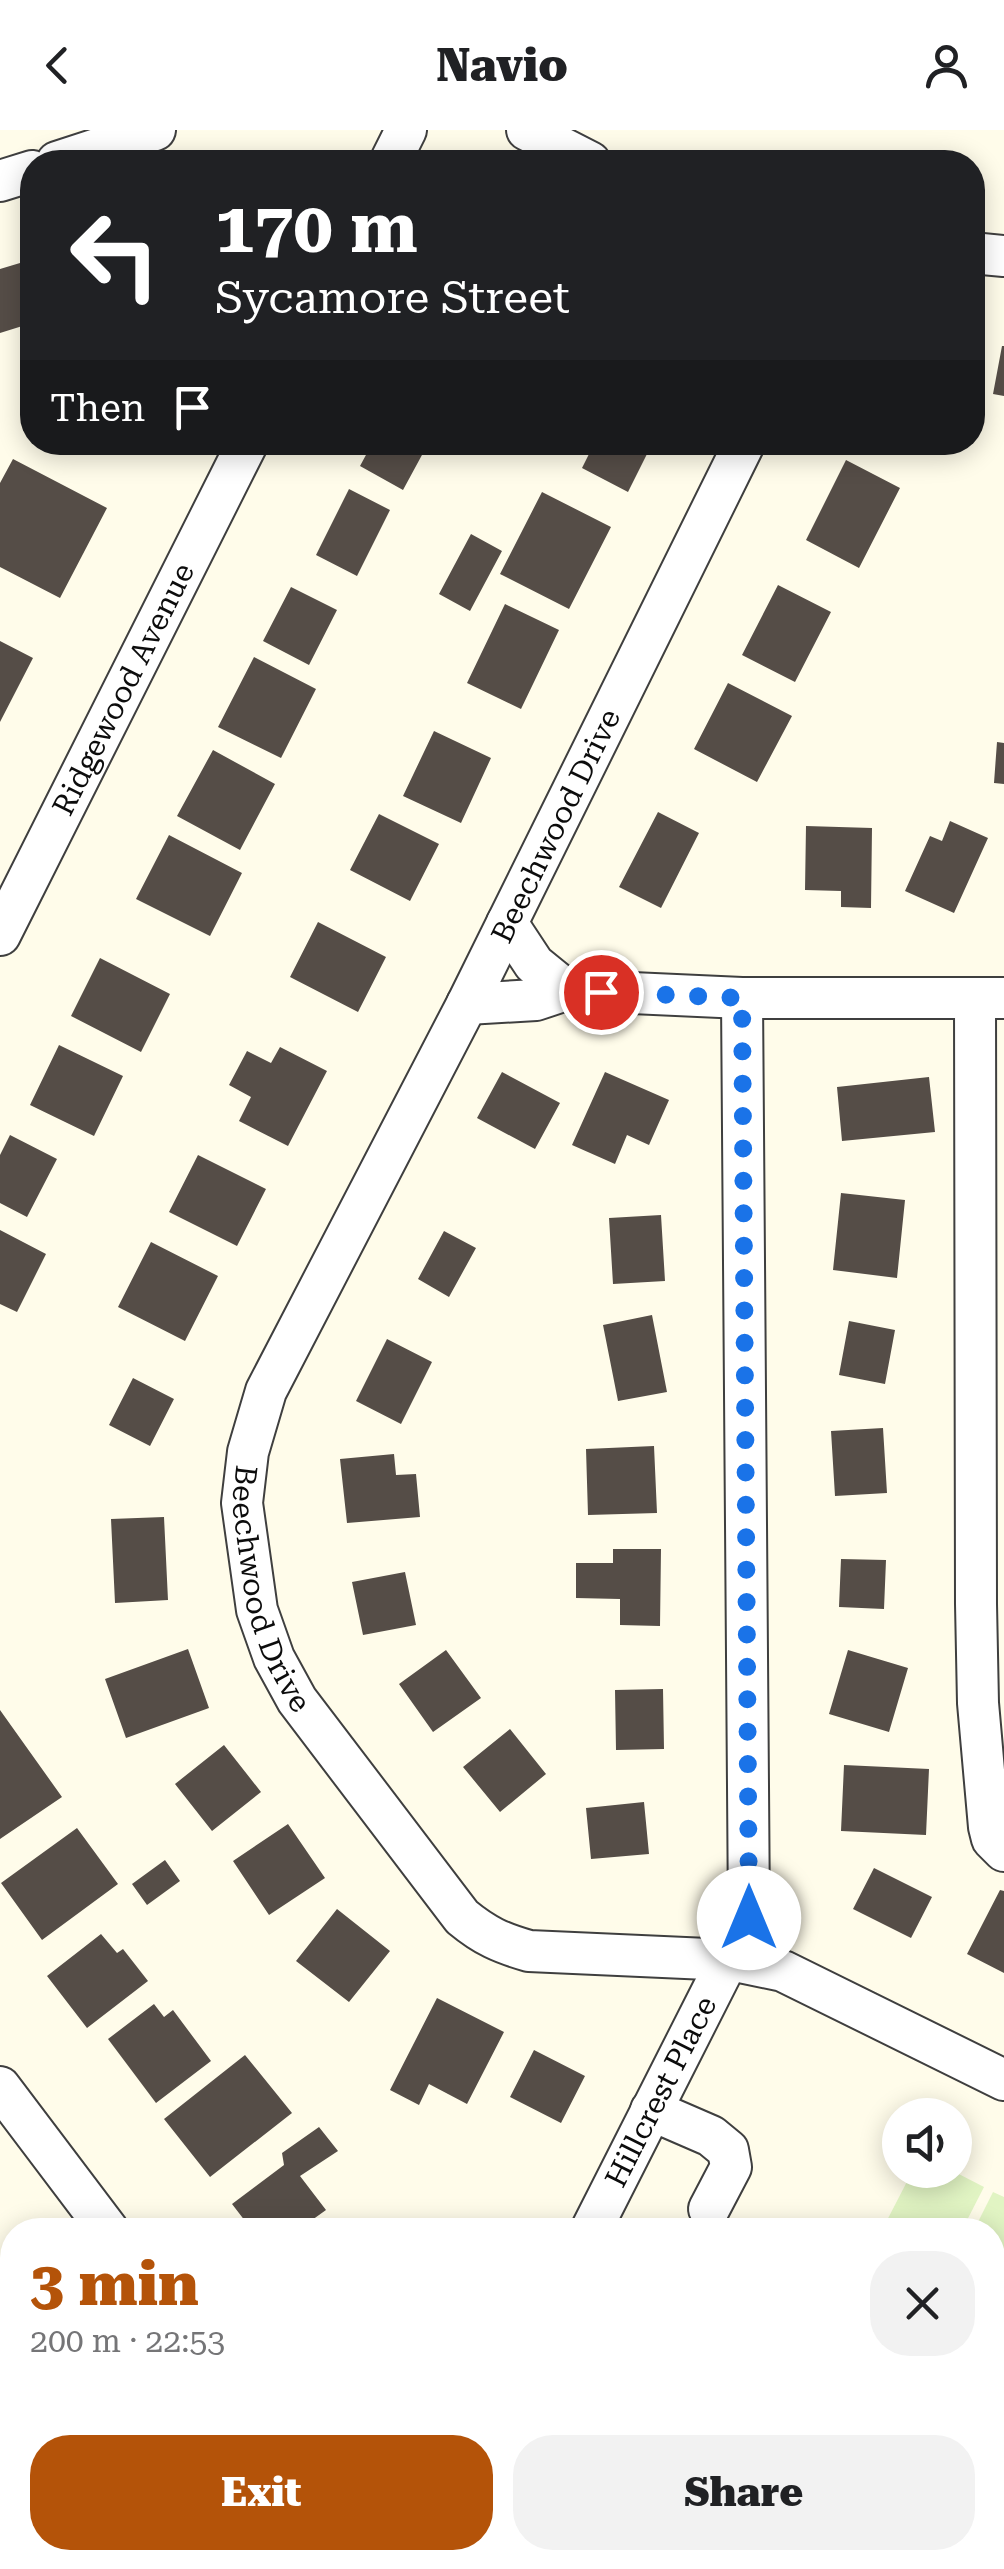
<!DOCTYPE html>
<meta charset="utf-8">
<style>
body{margin:0;font-family:"Roboto Serif",serif;background:#f2f2f2;color:#202124;height:100vh;display:flex;flex-direction:column;font-size:38px;white-space:nowrap}
*{box-sizing:border-box;margin:0}
p{font-size:32px;color:#757577}
.icon{flex:none;width:55px;height:55px;fill:none;stroke:currentColor;stroke-width:2;stroke-linecap:round;stroke-linejoin:round}
.map{position:relative;flex:1;overflow:hidden}
.panel{position:absolute;left:0px;top:2088px;width:1005px;height:352px;display:flex;flex-direction:column;background:#fff;border-radius:40px 40px 0 0;box-shadow:0 5px 25px #0003}
.panel>*{flex:none}
.banner{position:absolute;left:20px;top:20px;width:965px;height:305px;border-radius:40px;box-shadow:0 5px 25px #0003;background:#202124;color:#fff;overflow:hidden}
.fabs{position:absolute;left:882px;top:1968px;display:grid;gap:20px}
.fabs a{display:grid;place-items:center;width:90px;height:90px;border-radius:50%;background:#fff;box-shadow:0 5px 25px #0003;font-size:50px}
.pin{position:absolute;display:grid;place-items:center;width:85px;height:85px;color:#fff;margin:-42px;border:5px solid #fff;border-radius:50%;box-shadow:0 2px 10px #0007}
.me{position:absolute;width:110px;margin:-55px;rotate:0deg;stroke-linejoin:round;filter:drop-shadow(0 0 8px #0008)}
.turn{display:flex;align-items:center;gap:35px;height:210px;padding:0 30px;font-size:45px}
.turn .icon{width:130px;height:130px;stroke-width:2.5}
.turn b{display:block;font-size:70px;line-height:85px}
.then{display:flex;align-items:center;height:95px;padding:0 30px;background:#0003;gap:20px;font-size:38px}
.round{display:grid;place-items:center;flex:none;width:105px;height:105px;border-radius:40px;background:#f2f2f2}
.summary{display:flex;align-items:center;justify-content:space-between;height:170px;padding:0 30px}
h1{font-size:60px;font-weight:800;line-height:75px;color:#b45309}
.action{display:flex;gap:20px;margin-top:auto;padding:20px 30px}
.action a{flex:1;height:115px;border-radius:40px;background:#b45309;color:#fff;font-size:40px;font-weight:800;line-height:115px;text-align:center}
.action a+a{background:#f2f2f2;color:#202124}
header{display:flex;justify-content:space-between;align-items:center;height:130px;padding:0 30px;background:#fff;font-size:45px;font-weight:800}
.map>svg:first-child{display:block}
</style>
<header><svg class="icon" aria-label="back" viewBox="0 0 24 24"><path d="M15 5l-7 7 7 7"/></svg>Navio<svg class="icon" aria-label="person" viewBox="0 0 24 24"><circle cx="12" cy="8" r="4"/><path d="M4 21q1-7 8-7t8 7"/></svg></header>
<div class="map">
<svg width="1004" height="2439" viewBox="0 0 1004 2439">
<rect width="100%" height="100%" fill="#fffcea"/>
<!-- pitch -->
<path fill="#e1f4c3" d="M913 2040H951L984 2057 962 2100H882Z
M993 2062 1004 2067V2188L999 2198 993 2194 992 2100H974Z"/>
<!-- building -->
<path fill="#554d47" d="M30 130 32 139V193L0 203V139Z
M1002 216H1004V266L993 264Z
M373 312H429L403 360 360 336Z
M595 312H653L628 362 582 338Z
M13 329 107 378 60 468 0 437V353Z
M846 330 900 358 859 438 806 410Z
M349 359 390 380 357 446 316 425Z
M542 362 611 397 569 479 500 444Z
M471 404 502 421 470 481 439 464Z
M778 455 831 482 795 552 742 525Z
M291 457 337 480 309 535 263 511Z
M505 474 559 500 521 579 467 553Z
M0 511 33 528 0 592Z
M254 527 316 559 281 628 218 597Z
M728 553 792 586 757 652 694 619Z
M434 601 491 628 461 693 403 666Z
M997 612 1004 613V654L994 653Z
M213 620 275 654 240 720 177 686Z
M658 682 699 703 661 778 619 757Z
M379 684 439 714 410 771 350 740Z
M950 691 988 708 954 783 905 761 930 706 942 711Z
M806 696 872 698 871 778 841 777V761L805 760Z
M169 705 242 743 210 806 136 769Z
M318 792 386 827 358 882 290 847Z
M100 828 170 864 141 922 71 886Z
M59 915 123 946 94 1006 30 975Z
M280 917 327 941 288 1016 239 991 251 967 229 955 247 921 271 933Z
M502 942 560 973 535 1019 477 988Z
M605 942 669 970 649 1015 627 1005 615 1034 572 1015Z
M929 947 935 1002 842 1011 837 957Z
M10 1005 57 1029 27 1087 0 1073V1025Z
M198 1025 266 1059 237 1116 169 1082Z
M841 1063 905 1070 897 1148 833 1140Z
M661 1085 665 1151 613 1154 609 1088Z
M0 1100 46 1124 17 1182 0 1174Z
M444 1101 476 1118 449 1167 418 1149Z
M151 1112 218 1146 185 1211 118 1177Z
M652 1185 667 1262 618 1271 603 1195Z
M849 1191 895 1200 885 1254 839 1245Z
M387 1209 432 1232 401 1294 356 1271Z
M133 1248 174 1269 150 1316 109 1295Z
M883 1298 887 1363 835 1366 831 1301Z
M654 1316 657 1383 588 1385 586 1319Z
M394 1324 396 1345 416 1344 420 1387 347 1393 340 1329Z
M164 1387 168 1470 115 1473 111 1389Z
M613 1419H661L660 1496 620 1495V1469L576 1468V1433H613Z
M841 1429 886 1430 884 1479 839 1477Z
M405 1442 416 1495 363 1505 352 1452Z
M188 1519 209 1578 126 1608 105 1549Z
M446 1520 481 1568 433 1602 399 1554Z
M848 1520 908 1538 889 1602 829 1584Z
M663 1559 664 1619 616 1620 615 1560Z
M0 1580 62 1667 0 1709Z
M510 1599 546 1644 500 1682 463 1637Z
M224 1615 261 1662 212 1701 175 1654Z
M844 1635 929 1639 926 1705 841 1701Z
M644 1672 649 1724 591 1729 586 1678Z
M288 1694 325 1748 269 1785 233 1731Z
M77 1698 118 1754 42 1810 1 1753Z
M165 1730 180 1751 147 1775 132 1754Z
M874 1738 932 1767 911 1808 853 1779Z
M1000 1760 1004 1761V1843L967 1824Z
M337 1779 390 1821 349 1872 296 1831Z
M101 1804 117 1823 123 1819 148 1851 87 1898 47 1846Z
M437 1868 504 1902 467 1974 429 1954 419 1975 390 1960Z
M154 1874 164 1887 173 1880 211 1931 156 1973 108 1909Z
M534 1920 585 1946 561 1993 510 1967Z
M245 1925 292 1983 210 2047 164 1989Z
M319 1997 338 2021 300 2046 326 2080 298 2100H252L232 2074 284 2035 282 2023Z
M646 2428H914L908 2439H669Z"/>
<g fill="none" stroke-linecap="round" stroke-linejoin="round">
<defs>
<g id="minor">
<path d="M527 0 590 32"/>
<path d="M57 32 155 0"/>
<path d="M390 32 406 0"/>
<path d="M0 51 32 41"/>
<path d="M972 123 1004 126"/>
<path id="s1" d="M745 312 467 874 266 1261 248 1322 242 1373 257 1480 274 1528 297 1570 462 1787C485 1806 501 1813 529 1821L730 1830 783 1841 1004 1950"/>
<path d="M507 793 534 834 566 860"/>
<path id="s2" d="M0 805 248 312"/>
<path d="M975 868 976 1474 978 1573 989 1697 992 1709 1004 1721"/>
<path d="M467 874 536 870 566 860 742 868H1004"/>
<path d="M0 1957 108 2100"/>
<path d="M651 1980 711 2006 728 2020 731 2037 709 2079"/>
<path id="s3" d="M591 2100 749 1788 742 868"/>
<path d="M0 2289 12 2269"/>
<path d="M195 2428 214 2439"/>
<path d="M356 2428 365 2439"/>
<path d="M432 2439 435 2428"/>
</g>
</defs>
<!-- minor casing -->
<use href="#minor" stroke="#3f3f3f" stroke-width="44"/>
<!-- path -->
<path stroke="#2e2e2e" stroke-width="6" stroke-dasharray="10 5" stroke-linecap="butt" d="M621 2428 632 2439
M573 2438 580 2428"/>
<!-- minor -->
<use href="#minor" stroke="#fff" stroke-width="40"/>
</g>
<g fill="none" stroke-linecap="round" stroke-linejoin="round">
<!-- route -->
<path stroke="#1a73e8" stroke-width="18" stroke-dasharray="0 32.4" d="M601 862 742 868 749 1788"/>
</g>
<g text-anchor="middle" stroke-width="10" stroke-linejoin="round" paint-order="stroke">
<!-- street labels -->
<g font-size="30" fill="#0c0c0c" stroke="#fff">
<text dy="10" stroke="none"><textPath href="#s2" startOffset="275">Ridgewood Avenue</textPath></text>
<text transform="translate(556 696) rotate(-64)" y="10">Beechwood Drive</text>
<text dy="10" stroke="none"><textPath href="#s1" startOffset="1268">Beechwood Drive</textPath></text>
<text dy="10" stroke="none"><textPath href="#s3" startOffset="155">Hillcrest Place</textPath></text>
</g>
</g>
</svg>
<div class="fabs">
<a><svg class="icon" aria-label="sound" viewBox="0 0 24 24"><path d="M4 9h4l5-4v14l-5-4H4zM17 9q2 3 0 6"/></svg></a>
</div>
<div class="pin" style="left:601px;top:862px;background:#d93025"><svg class="icon" aria-label="arrive" viewBox="0 0 24 24"><path d="M6 21V4h12l-3 4 3 4H6"/></svg></div>
<svg class="me" style="left:749px;top:1788px" viewBox="-20 -20 40 40"><circle r="19" fill="#fff"/><path d="M0-13L10 11 0 6-10 11z" fill="#1a73e8"/></svg>
<div class="banner">
<div class="turn"><svg class="icon" aria-label="left" viewBox="0 0 24 24"><path d="M17 20v-9H6M10 6l-5 5 5 5"/></svg><div><b>170 m</b>Sycamore Street</div></div>
<div class="then">Then<svg class="icon" aria-label="arrive" viewBox="0 0 24 24"><path d="M6 21V4h12l-3 4 3 4H6"/></svg></div>
</div>
<section class="panel">
<div class="summary"><div><h1>3 min</h1><p>200 m · 22:53</p></div><a class="round"><svg class="icon" aria-label="close" viewBox="0 0 24 24"><path d="M6 6l12 12M18 6L6 18"/></svg></a></div>
<div class="action"><a>Exit</a><a>Share</a></div>
</section>
</div>
